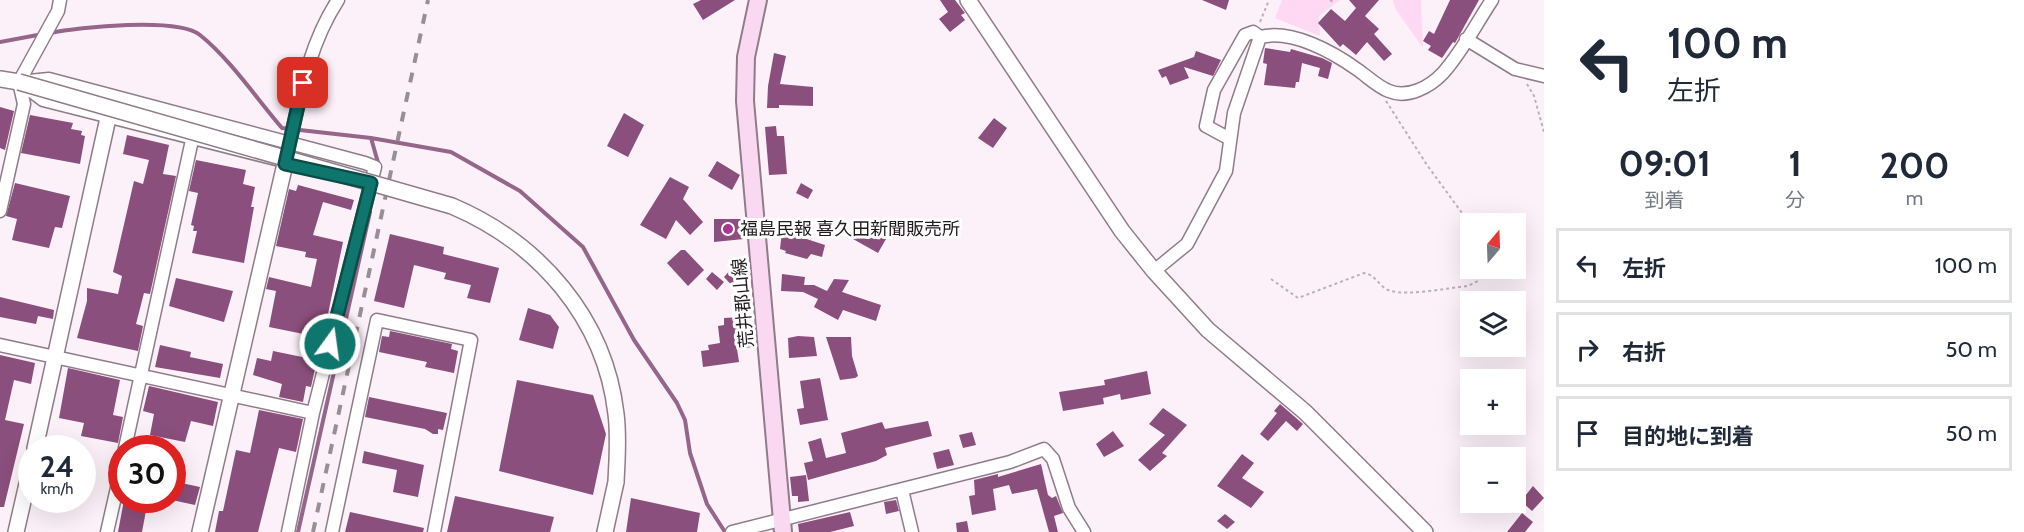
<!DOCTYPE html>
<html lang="ja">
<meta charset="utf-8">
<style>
body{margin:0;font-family:Cabin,"Noto Sans JP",sans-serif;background:#f6f6f7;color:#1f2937;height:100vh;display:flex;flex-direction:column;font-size:22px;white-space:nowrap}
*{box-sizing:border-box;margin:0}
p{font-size:20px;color:#747a83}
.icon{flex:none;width:33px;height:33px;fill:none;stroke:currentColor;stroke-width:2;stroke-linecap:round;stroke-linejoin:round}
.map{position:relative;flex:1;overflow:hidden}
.panel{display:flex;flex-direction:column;background:#fff;width:480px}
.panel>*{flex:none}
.guide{background:#fff;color:#1f2937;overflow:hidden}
.needle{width:39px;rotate:19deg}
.fabs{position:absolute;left:1460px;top:213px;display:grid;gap:12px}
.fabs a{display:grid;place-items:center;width:66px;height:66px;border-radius:0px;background:#fff;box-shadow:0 6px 24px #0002;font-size:30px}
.speed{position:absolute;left:18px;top:435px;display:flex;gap:12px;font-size:30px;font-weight:700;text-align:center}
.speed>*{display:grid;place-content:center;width:78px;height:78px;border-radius:50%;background:#fff;box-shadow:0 6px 24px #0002;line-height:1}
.speed small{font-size:15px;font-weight:400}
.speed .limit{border:9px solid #d22;background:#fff;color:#111}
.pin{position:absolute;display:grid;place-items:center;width:51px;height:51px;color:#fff;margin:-26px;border-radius:12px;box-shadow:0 3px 9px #0006}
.me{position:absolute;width:66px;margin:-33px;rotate:14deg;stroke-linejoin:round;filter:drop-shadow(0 0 4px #0008)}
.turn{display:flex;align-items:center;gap:21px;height:126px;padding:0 24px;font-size:27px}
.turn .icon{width:78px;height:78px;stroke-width:2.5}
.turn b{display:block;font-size:42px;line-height:51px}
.eta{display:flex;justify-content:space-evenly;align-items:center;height:102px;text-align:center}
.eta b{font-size:36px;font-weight:800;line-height:42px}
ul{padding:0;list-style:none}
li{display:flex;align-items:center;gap:18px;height:75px;margin:0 12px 9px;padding:0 12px;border:3px solid #e0e1e3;border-radius:0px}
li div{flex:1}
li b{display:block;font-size:22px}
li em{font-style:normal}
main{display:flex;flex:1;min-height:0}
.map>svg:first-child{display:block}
</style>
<main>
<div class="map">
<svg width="1544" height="532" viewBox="0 0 1544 532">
<rect width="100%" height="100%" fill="#fdf1f9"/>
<!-- green -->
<path fill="#ffd8f3" d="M1282 0H1340L1319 16 1320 36 1275 18Z
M1393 0H1421L1423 48 1396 10Z"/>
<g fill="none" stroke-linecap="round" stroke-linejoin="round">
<!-- stream -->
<path stroke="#956689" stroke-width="4" d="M50 33C79 27 178 17 200 35 230 59 257 99 282 128L371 138 451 152 520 191 583 247 634 340 677 403 685 420 690 453 707 504 725 532
M0 42 43 34
M371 138 379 166
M298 532 370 212"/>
</g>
<!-- building -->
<path fill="#8a4f7c" d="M701 0H735L703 20 693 4Z
M940 0H955L965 13 961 15 965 20 950 32 939 19 948 12Z
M1202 0H1229L1226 10Z
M1349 0H1379L1365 16 1379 29 1374 34 1392 54 1384 61 1367 42 1356 55 1343 44 1340 47 1318 23 1331 9 1345 21 1356 8Z
M1450 0H1479L1455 43 1453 42 1442 58 1428 50 1431 46 1423 41 1429 31 1434 34Z
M1265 48 1290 52 1291 49 1322 58 1332 63 1328 79 1318 76 1320 68 1302 63 1299 82H1296L1295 88 1264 85 1267 64 1263 63Z
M1196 51 1221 60 1213 76 1184 67 1189 78 1170 85 1166 76 1162 78 1158 70 1194 57Z
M774 53 786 56 780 84 813 87V106L779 105V108H767L768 86Z
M0 107 14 111 5 150 0 148Z
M624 113 644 125 628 157 607 146Z
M30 115 73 123 71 129 82 131 81 135 85 136 80 164 21 153Z
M994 118 1007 128 993 148 978 138Z
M776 126 777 136H784L787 174 769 175 765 127Z
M127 135 169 145 163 174 176 176 150 294 144 293 136 324 143 326 138 351 77 338 87 301V288L118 294 122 276 113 272 134 181 143 184 149 160 123 154Z
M196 160 246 170 243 184 255 187 251 207H254L244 263 192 253 197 231H193L194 226 191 225 198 193 189 191Z
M717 161 740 175 732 190 708 176Z
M670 177 689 187 683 199 703 222 690 235 676 220 666 239 640 225Z
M15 183 70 196 62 228 55 227 49 248 12 240 17 219 6 216Z
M801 183 813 190 808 199 796 193Z
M298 185 354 200 351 210 323 202 313 235 343 242 323 338 269 327 276 291 266 289 269 277 311 287 317 259 305 257 306 252 276 246 289 189 296 191Z
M714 219H742L744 239 714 242Z
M861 225 886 239 878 253 853 239Z
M782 231 825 245 822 257 811 254 807 259 785 253 786 251 780 249Z
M390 234 444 247 443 254 499 268 490 303 467 298 471 285 444 279 446 273 414 265 404 308 374 301Z
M681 250H685L704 270 688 286 667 263Z
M733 267 746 279 737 291 724 277Z
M712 272 724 282 717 290 706 279Z
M782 274 805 277 804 285H814L827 291 834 279 849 280 842 292 881 305 876 321 843 310 838 320 814 307 818 299 803 292 781 291Z
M176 278 233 291 224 322 169 306Z
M0 297 54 310 53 319 38 316 36 324 0 317Z
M528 308 550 315 559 327 553 349 519 340Z
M740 317 743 340 751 339 752 347 737 349 739 362 703 367 701 351 709 350 708 345 720 343 718 326 724 325V318Z
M390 331 452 344 451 349 458 351 454 373 425 367 427 362 379 352 382 336 389 337Z
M798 336 814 337 817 356 789 358 788 338Z
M826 337H851L852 356 858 376 855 378 840 380Z
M160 345 191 352 190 357 223 364 220 378 155 367Z
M273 351 317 360 311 387 306 386 303 402 279 397 282 384 253 375 257 358 271 361Z
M0 355 35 363 31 384 14 380 5 420 24 424 4 507H0Z
M68 368 120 380 113 415 123 417 118 443 81 436 84 423 59 418Z
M1147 371 1151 394 1121 400 1120 394 1103 398 1104 404 1063 411 1059 392 1105 385 1104 380Z
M820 378 828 420 800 425 797 409 804 408 800 381Z
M517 380 593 395 606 434 593 495 499 471Z
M149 386 218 402 213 426 191 421 185 442 150 435 154 414 143 411Z
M369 397 447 413 443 430 438 429V434H433L425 429 365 417Z
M1280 404 1303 424 1297 431 1286 421 1268 441 1260 434 1277 413 1274 411Z
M1163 408 1187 425 1162 453 1167 456 1150 471 1138 460 1165 435 1149 424Z
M259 410 303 419 296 452 279 448 258 532H215L219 511H223L236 450 250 453Z
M928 421 932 436 885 448 887 455 876 461 808 480 804 463 813 461 808 442 821 438 826 458 846 453 841 433 882 422 885 429Z
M1113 431 1124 446 1104 457 1096 444Z
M972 432 976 445 963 448 959 435Z
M949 449 954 465 937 469 933 453Z
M364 451 424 465 418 497 393 492 397 470 362 463Z
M1242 454 1254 463 1242 478 1264 492 1251 508 1217 486Z
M1041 464 1048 495 1052 498 1056 496 1063 513 1054 516 1058 532H1049L1037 489 1012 494 1009 485 993 489 996 510 972 515 969 496 975 495 974 480 998 474V477Z
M806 475 809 501 798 502V496H792L790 477Z
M172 481 200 487 195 505 172 500Z
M1533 486 1544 498 1532 511 1521 501Z
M455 496 554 517 550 532H447Z
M631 498 700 513 697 532H626Z
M124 500H148L142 532H118Z
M896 500 899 511 886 514 884 502Z
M350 512 424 528 423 532H345Z
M850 512 854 526 830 532H799L798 524Z
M1522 513 1533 522 1525 532H1507Z
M1225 514 1235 522 1227 529 1217 521Z
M967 521 969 532H957L956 523Z"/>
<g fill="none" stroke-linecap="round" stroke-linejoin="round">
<defs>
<path id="minor" d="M1466 39 1515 69 1544 76
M49 79 365 163 375 167 371 183 43 100 19 82Z
M1230 139 1206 126 1214 90 1245 35 1253 32 1260 37
M288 151C300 98 308 46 338 0
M0 211 24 104 19 82 58 11 60 0
M1154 271 1187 244 1226 171 1234 113 1260 37C1292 29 1333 52 1358 70 1368 77 1378 87 1389 91 1407 99 1430 87 1443 73 1462 52 1476 24 1492 0
M0 345 313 413
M125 448 192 140
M902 490 912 532
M107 532 122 466
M288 532 313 413 371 183
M332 532 377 320 471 340 434 532
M732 532 1010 462 1044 449 1053 459 1069 508 1084 532"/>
<path id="tertiary" d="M968 0 1122 231 1154 271 1208 330 1305 412 1425 532
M0 79 19 82
M35 448 108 118
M16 532 32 462
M200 532 285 164
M605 532 616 482"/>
<path id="secondary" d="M758 0 746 57 745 101 783 532"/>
</defs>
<!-- minor casing -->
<use href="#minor" stroke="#8e7c89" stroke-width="15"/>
<!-- tertiary casing -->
<use href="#tertiary" stroke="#8e7c89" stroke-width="18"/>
<!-- secondary casing -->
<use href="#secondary" stroke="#8e7c89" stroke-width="20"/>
<!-- path -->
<path stroke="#bbb0b7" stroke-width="2" stroke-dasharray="3 3" stroke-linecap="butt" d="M1330 0 1333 2
M1260 22 1269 0
M1527 84 1534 96 1544 132
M1386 101 1427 165 1470 224
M1271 279 1298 298 1364 273C1377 275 1379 288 1391 291 1410 296 1447 288 1468 286L1478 281 1483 268"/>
<!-- minor -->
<use href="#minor" stroke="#fff" stroke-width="12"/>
<!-- tertiary -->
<use href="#tertiary" stroke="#fff" stroke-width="15"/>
<!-- secondary -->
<use href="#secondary" stroke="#fad8f2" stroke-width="16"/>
<!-- rail -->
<path stroke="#988e95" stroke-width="4" stroke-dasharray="10 10" stroke-linecap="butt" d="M313 532 428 0"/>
<defs>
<path id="tertiary-bridge" d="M19 82 452 206C539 243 605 318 616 414 619 437 617 459 616 482"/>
</defs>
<!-- tertiary-bridge casing -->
<use href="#tertiary-bridge" stroke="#8e7c89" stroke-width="18" stroke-linecap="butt"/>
<!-- tertiary-bridge -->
<use href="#tertiary-bridge" stroke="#fff" stroke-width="15"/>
</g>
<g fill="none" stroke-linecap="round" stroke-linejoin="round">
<defs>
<path id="route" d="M303 83 285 164 371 183 330 344"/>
</defs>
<!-- route casing -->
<use href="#route" stroke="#0a4d48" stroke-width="15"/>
<!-- route -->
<use href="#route" stroke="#0f766e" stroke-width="10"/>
</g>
<!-- markers -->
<circle fill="#a73591" stroke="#fff" stroke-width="2" cx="728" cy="229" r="6"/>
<g text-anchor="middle" stroke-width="6" stroke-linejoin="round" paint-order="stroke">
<!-- poi labels -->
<g font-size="18" fill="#20191e" stroke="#fff" text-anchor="start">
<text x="740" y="235">福島民報 喜久田新聞販売所</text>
</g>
<!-- street labels -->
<g font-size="18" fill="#20191e" stroke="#fff">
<text transform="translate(743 303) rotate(-95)" y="6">荒井郡山線</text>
</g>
</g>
</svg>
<div class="fabs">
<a><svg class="needle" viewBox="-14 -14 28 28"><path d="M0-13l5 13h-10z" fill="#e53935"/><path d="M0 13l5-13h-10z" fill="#747a83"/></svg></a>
<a><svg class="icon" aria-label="layers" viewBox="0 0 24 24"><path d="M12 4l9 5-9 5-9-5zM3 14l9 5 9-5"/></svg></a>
<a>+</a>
<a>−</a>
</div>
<div class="speed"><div>24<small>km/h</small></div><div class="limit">30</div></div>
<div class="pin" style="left:303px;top:83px;background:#d93025"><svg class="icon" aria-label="arrive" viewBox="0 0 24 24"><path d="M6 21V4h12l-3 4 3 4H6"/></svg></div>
<svg class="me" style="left:330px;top:344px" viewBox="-20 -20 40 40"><circle r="17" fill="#0f766e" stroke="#fff" stroke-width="3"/><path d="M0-11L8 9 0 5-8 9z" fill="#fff"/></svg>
</div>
<section class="panel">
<div class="guide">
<div class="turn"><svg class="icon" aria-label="left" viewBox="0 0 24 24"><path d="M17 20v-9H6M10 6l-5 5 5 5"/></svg><div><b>100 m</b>左折</div></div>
</div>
<div class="eta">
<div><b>09:01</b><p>到着</p></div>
<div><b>1</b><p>分</p></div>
<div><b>200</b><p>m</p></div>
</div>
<ul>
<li><svg class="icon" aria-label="left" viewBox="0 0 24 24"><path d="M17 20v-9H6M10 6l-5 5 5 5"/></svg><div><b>左折</b></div><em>100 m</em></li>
<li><svg class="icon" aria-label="right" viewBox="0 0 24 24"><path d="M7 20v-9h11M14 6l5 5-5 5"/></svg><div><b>右折</b></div><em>50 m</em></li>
<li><svg class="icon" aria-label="arrive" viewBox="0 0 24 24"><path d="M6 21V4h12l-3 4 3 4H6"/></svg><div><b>目的地に到着</b></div><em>50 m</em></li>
</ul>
</section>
</main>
